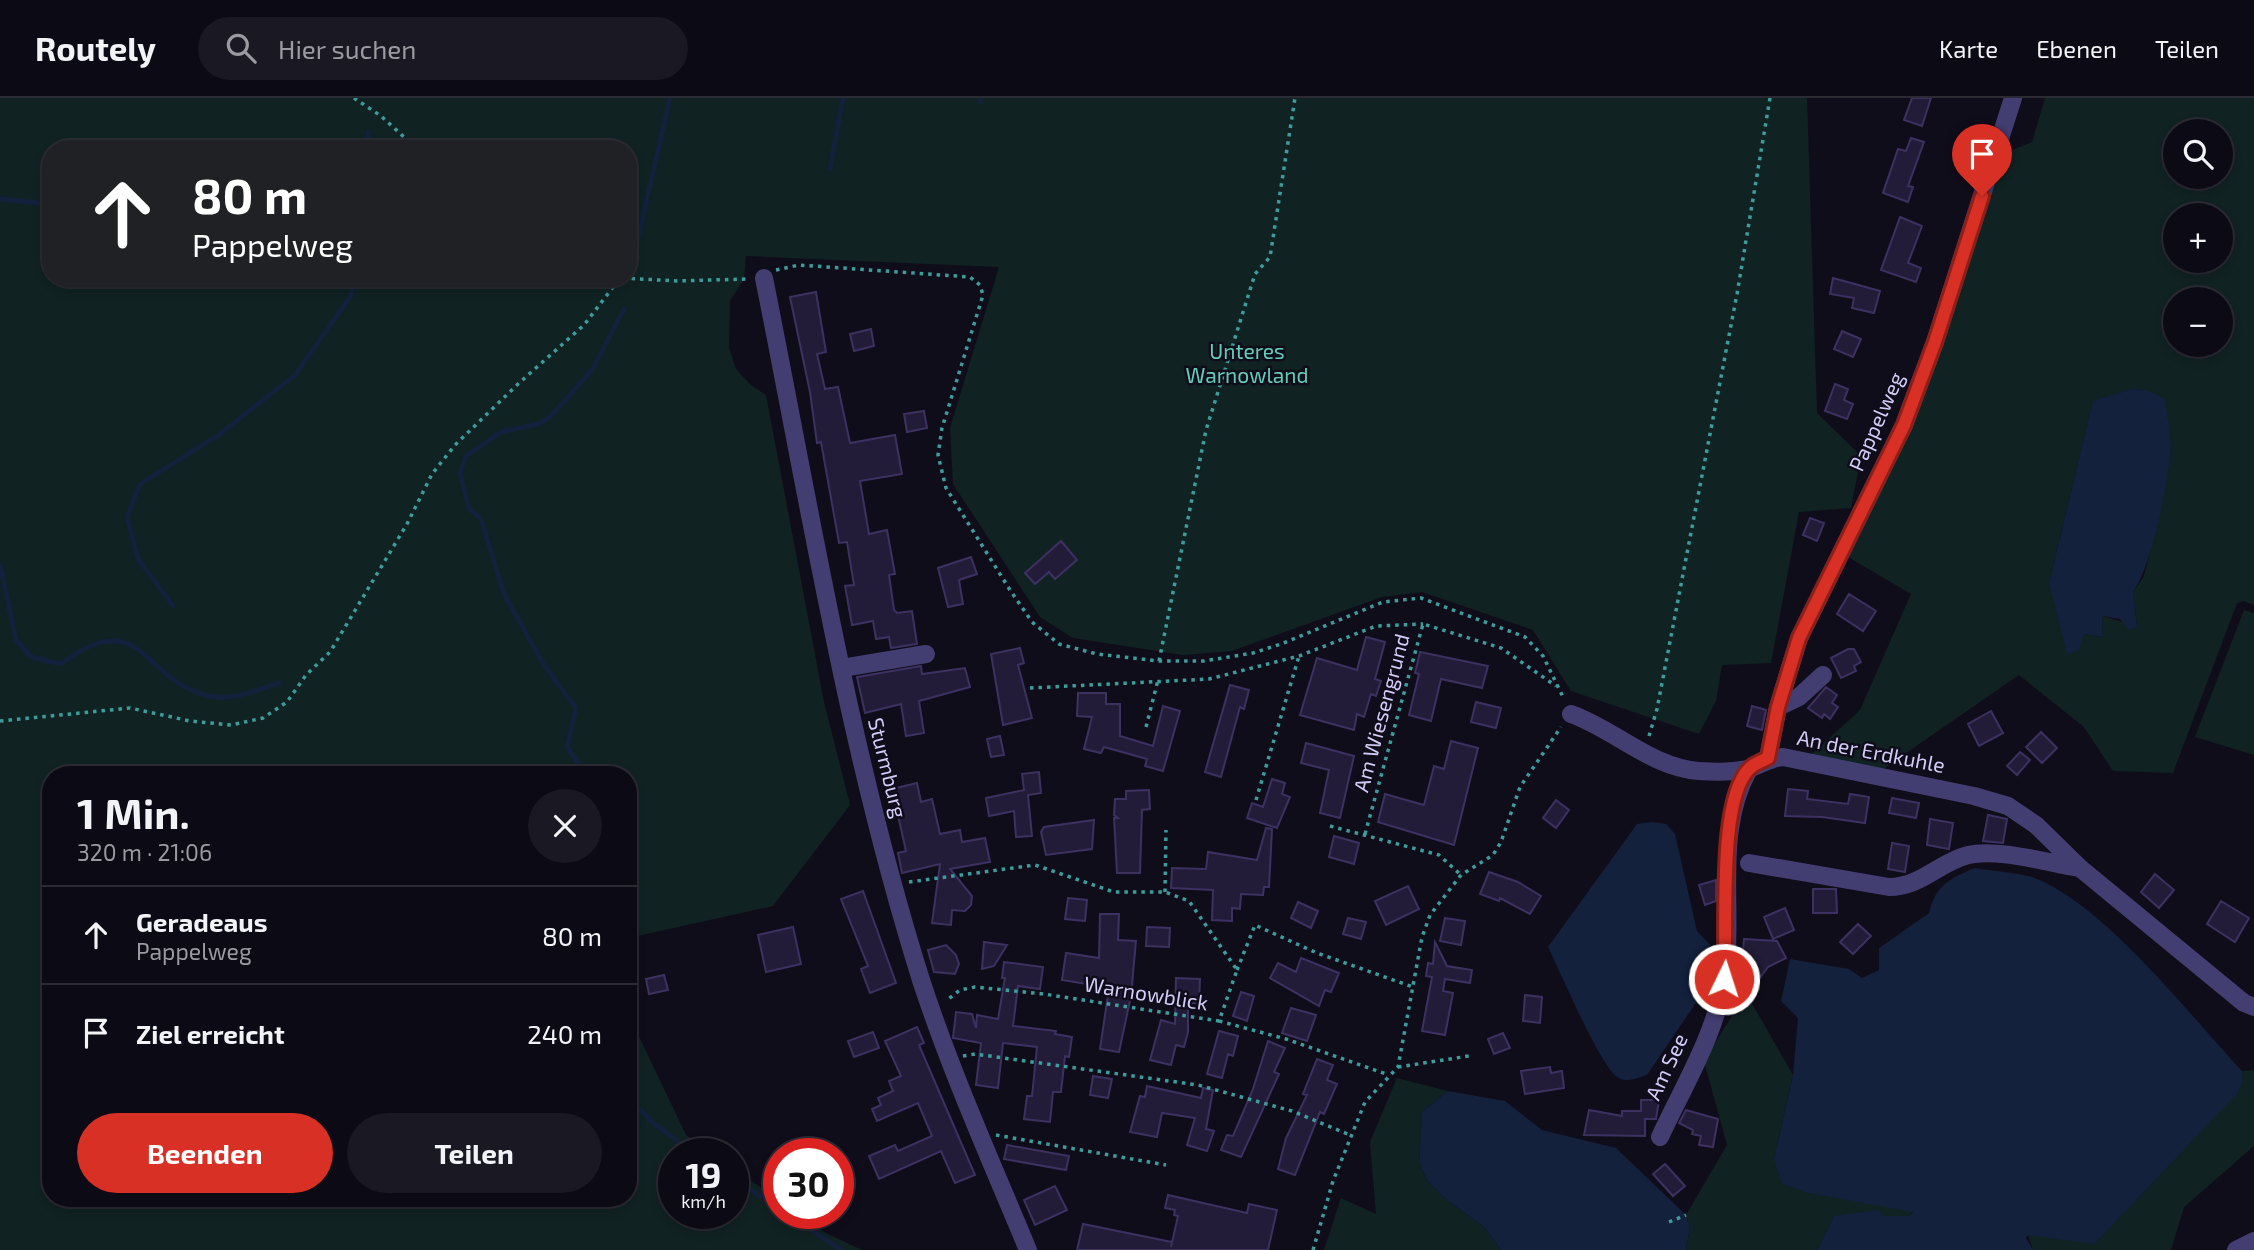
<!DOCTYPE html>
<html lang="de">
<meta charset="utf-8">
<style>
body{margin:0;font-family:"Exo 2",sans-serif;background:#1a1822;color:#f1f3f6;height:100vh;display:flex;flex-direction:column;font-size:26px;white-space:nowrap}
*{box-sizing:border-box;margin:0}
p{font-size:23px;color:#9a9aa0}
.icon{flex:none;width:38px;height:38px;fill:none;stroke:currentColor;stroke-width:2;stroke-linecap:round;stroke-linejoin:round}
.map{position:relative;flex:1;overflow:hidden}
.side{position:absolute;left:42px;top:668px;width:595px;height:441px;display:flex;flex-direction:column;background:#0c0a14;border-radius:28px;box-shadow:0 4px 10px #0003,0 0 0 2px #2c2b34}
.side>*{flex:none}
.hud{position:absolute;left:42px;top:42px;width:595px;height:147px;border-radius:28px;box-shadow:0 4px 10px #0003,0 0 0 2px #2c2b34;background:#202124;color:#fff;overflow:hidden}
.tools{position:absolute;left:2163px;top:21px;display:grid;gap:14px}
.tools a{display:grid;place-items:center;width:70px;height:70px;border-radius:50%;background:#0c0a14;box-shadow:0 4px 10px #0003,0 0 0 2px #2c2b34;font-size:35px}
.speed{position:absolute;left:658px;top:1040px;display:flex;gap:14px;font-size:35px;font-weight:700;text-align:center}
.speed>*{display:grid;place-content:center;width:91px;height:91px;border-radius:50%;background:#0c0a14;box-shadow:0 4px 10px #0003,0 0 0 2px #2c2b34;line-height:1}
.speed small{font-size:18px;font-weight:400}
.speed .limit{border:10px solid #d22;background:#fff;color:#111}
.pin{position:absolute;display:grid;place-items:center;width:60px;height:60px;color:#fff;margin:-72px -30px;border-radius:50% 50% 50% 0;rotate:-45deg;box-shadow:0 0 7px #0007}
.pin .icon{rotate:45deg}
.me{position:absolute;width:77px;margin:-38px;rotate:4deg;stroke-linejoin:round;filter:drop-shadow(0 0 5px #0008)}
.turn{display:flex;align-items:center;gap:24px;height:147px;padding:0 35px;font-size:32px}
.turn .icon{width:91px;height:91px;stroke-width:2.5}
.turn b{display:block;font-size:49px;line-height:60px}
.round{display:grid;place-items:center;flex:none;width:74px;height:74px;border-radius:37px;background:#1a1822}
.summary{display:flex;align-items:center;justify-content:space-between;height:119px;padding:0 35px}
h1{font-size:42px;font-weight:700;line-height:52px}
.button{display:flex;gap:14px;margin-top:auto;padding:14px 35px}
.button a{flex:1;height:80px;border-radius:42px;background:#d93025;color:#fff;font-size:28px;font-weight:700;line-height:80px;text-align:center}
.button a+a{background:#1a1822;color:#f1f3f6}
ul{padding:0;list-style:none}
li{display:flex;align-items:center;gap:21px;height:98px;padding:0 35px;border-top:2px solid #2c2b34}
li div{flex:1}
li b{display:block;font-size:26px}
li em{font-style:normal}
header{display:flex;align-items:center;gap:42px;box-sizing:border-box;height:98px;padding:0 35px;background:#0c0a14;border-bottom:2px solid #2c2b34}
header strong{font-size:33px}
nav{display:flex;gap:38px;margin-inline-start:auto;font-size:24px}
.search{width:490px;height:63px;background:#1a1822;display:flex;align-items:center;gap:18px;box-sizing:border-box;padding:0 24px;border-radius:38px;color:#9a9aa0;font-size:26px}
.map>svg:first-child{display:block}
</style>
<header>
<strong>Routely</strong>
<div class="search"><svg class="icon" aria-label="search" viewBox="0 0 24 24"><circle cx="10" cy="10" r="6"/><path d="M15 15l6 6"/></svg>Hier suchen</div>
<nav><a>Karte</a><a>Ebenen</a><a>Teilen</a></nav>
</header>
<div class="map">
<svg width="2254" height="1152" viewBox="0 0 2254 1152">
<rect width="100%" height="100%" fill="#100d1a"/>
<!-- green -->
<path fill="#112223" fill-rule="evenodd" d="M0 0H1807L1817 315 1861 358 1851 410 1799 414 1771 565 1722 567 1716 603 1699 636 1571 593 1533 532 1422 494 1382 499 1232 553 1183 557 1073 540 1040 519 953 386 950 330 999 169 746 158 744 181 730 203 729 250 736 271 751 287 766 297 824 604 850 707 773 808 628 840V677H51V1101H628V903L636 932 686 1037 712 1055H674V1115H733V1070L779 1102V1115H797L824 1134 862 1152H0ZM51 51H628V180H51Z
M2045 0H2254V507L2244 503 2237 505 2173 675 2113 673 2084 629 2019 577 1883 671 1811 657 1860 612 1911 496 1848 459 1921 306 2005 55 2032 44ZM2175 33H2221V79H2175ZM2175 117H2221V163H2175ZM2175 201H2221V247H2175ZM2132 291 2146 292 2170 359 2149 460 2143 480 2133 494 2137 528 2102 518 2103 539 2084 536 2049 485 2093 304Z
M2244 512 2254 515V657L2195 639Z
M1746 895 1793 977 1774 1061 1808 1095 1913 1113 1909 1118H1834L1817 1152H1686L1690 1129 1686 1117 1727 1047 1704 963Z
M2254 972V1048L2184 1109 2171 1152H2033L2028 1137 2242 986V973Z
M1397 980 1448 993 1422 1014 1419 1065 1427 1082 1447 1102 1484 1129 1501 1152H1324L1341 1100 1376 1116 1370 1044Z"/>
<!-- water -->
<path fill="#13213d" d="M2132 291 2146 292 2164 300C2168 320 2172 339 2170 359 2166 394 2152 467 2133 494L2137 529 2129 532 2120 521 2102 518 2103 539 2084 536 2079 552 2067 556 2049 485 2093 303Z
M1652 724 1666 726 1675 736 1697 833 1714 851 1706 890 1647 977C1637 980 1625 986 1616 978 1598 963 1561 875 1548 849L1637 726Z
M1975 770C1996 774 2025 774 2044 784 2111 816 2190 917 2242 973V986L2236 997 2094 1146 2028 1137 2026 1140 2033 1152H1817L1834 1118 1878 1112 1883 1118H1909L1913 1114 1808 1095 1782 1086 1774 1061 1793 977 1798 920 1781 903 1790 861 1849 871 1862 880 1879 872V850L1929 815C1935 788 1950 780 1975 770Z
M1448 993 1505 1003 1542 1032 1616 1050 1686 1117 1690 1129 1686 1152H1501L1484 1129 1447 1102 1427 1082 1419 1065 1422 1014Z"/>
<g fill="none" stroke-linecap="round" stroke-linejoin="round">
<!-- stream -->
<path stroke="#13213d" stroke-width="5" d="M980 4 981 0
M368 34 370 51
M830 71 843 0
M0 101 51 106
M632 167 670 0
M0 467 16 542 31 559 61 566C141 505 142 581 205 597 230 604 255 593 279 585
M173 508 138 461 127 419 140 386 217 338 295 277 350 199 356 180
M586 677 567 649 576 610 544 567 504 496 481 421 469 411 460 375 466 358 501 334 538 326 550 319 592 272 624 211
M628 916V930
M628 999 651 1023 693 1055
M733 1080 779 1110
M786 1115 841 1152"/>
</g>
<!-- building -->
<path fill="#231c38" stroke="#3d3161" stroke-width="2" d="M1912 0H1931L1922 28 1904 22Z
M1911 40 1924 44 1908 88 1913 89 1908 104 1883 95 1898 51 1906 53Z
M1900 119 1922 128 1908 165 1921 170 1916 184 1881 172Z
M1833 180 1880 193 1874 215 1852 210 1854 200 1830 196Z
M816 194 826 254 817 256 825 291 838 289 850 345 895 337 902 376 860 383 869 436 887 432 895 476 889 477 894 512 897 515 912 513 917 546 891 550 889 539 876 541 873 523 852 527 845 488 854 487 847 444 839 445 821 344 817 345 810 294 790 199Z
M871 231 874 248 854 253 850 236Z
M1842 233 1861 241 1853 259 1834 251Z
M1835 286 1848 291 1844 302 1853 306 1847 321 1825 313Z
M924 313 927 330 907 334 904 316Z
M1810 420 1824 425 1817 443 1803 437Z
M1061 443 1077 462 1055 481 1049 474 1035 486 1025 475Z
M971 459 977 476 959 482 963 506 948 509 938 470Z
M1849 496 1876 513 1863 533 1837 516Z
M1366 539 1385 544 1375 581 1381 583 1376 598 1371 596 1364 619 1357 616 1354 632 1300 617 1317 560 1357 572Z
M1020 550 1024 565 1018 567 1032 620 1003 627 991 556Z
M1848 551H1854L1861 564 1854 568 1856 573 1841 580 1831 560Z
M1420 554 1488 568 1482 590 1441 581 1431 623 1409 617 1419 576 1415 575Z
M921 568 922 576 965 570 970 589 919 603 924 635 906 638 901 606 865 615 857 579Z
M1230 587 1249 592 1244 611 1240 609 1221 679 1205 674Z
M1826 589 1837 597 1832 605 1838 609 1830 621 1824 616 1822 620 1808 610Z
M1078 595H1106V606H1120V638L1153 648 1163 608 1180 613 1163 673 1145 668 1147 661 1104 649 1101 655 1084 651 1092 619 1077 618Z
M1476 604 1501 610 1496 630 1471 624Z
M1752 608 1766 612 1762 632 1747 628Z
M1991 613 2003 635 1979 648 1968 626Z
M2041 634 2057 650 2042 665 2026 649Z
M1000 638 1004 657 991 659 987 641Z
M1451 643 1478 650 1454 747 1378 724 1385 696 1424 707 1434 668 1444 671Z
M1306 645 1354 658 1340 720 1320 715 1329 672 1301 665Z
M2020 654 2030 662 2017 677 2007 668Z
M1039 674 1041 695 1028 697 1032 738 1016 739 1014 713 989 718 986 700 1024 692 1022 676Z
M1272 681 1285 685 1282 696 1290 699 1277 730 1247 720 1252 705 1263 709Z
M917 685 921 704 932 701 940 736 960 732 962 744 985 740 990 764 950 771 972 798 971 807 965 813 952 812 951 827 932 825 940 766 902 775 898 755 906 753 892 691Z
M1788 691 1808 693 1807 701 1848 706 1850 696 1869 699 1865 725 1822 719 1785 718Z
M1149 692 1150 711 1142 712 1140 775H1117L1114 720H1118L1114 717 1115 701H1126V693Z
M1892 700 1919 705 1916 720 1889 715Z
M1556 702 1569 712 1556 730 1543 720Z
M1988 717 2007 721 2003 745 1983 743Z
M1930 721 1953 725 1949 751 1927 747Z
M1094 722 1092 751 1046 757 1041 734 1044 729Z
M1266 730 1272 731 1269 789H1264L1263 797 1241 796 1240 811 1232 810V823L1212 822 1213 792 1171 790 1172 770 1206 771 1208 754 1257 762Z
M1334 738 1359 745 1354 766 1329 759Z
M1892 745 1909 748 1905 774 1888 771Z
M1489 774 1518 784 1541 798 1530 816 1500 800 1499 803 1480 796Z
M2155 776 2174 792 2159 810 2141 794Z
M1716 782V803L1705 807 1699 787Z
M1408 788 1419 811 1386 827 1375 803Z
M1813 791H1836L1837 815H1813Z
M863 793 896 885 870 895 861 871 868 868 841 801Z
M1068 800 1087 802 1085 823 1065 821Z
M2221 803 2249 820 2235 844 2207 826Z
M1298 804 1318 813 1311 830 1291 820Z
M1785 810 1794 832 1773 841 1764 819Z
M1100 816H1119L1118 842 1136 843 1131 898 1119 954 1100 951 1108 897 1105 893 1099 892V888L1062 882 1066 855 1099 860Z
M1348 820 1366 824 1361 841 1343 836Z
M1445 820 1465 823 1461 847 1440 843Z
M1858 826 1871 838 1853 856 1840 844Z
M793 829 801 866 766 874 758 837Z
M1147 829 1170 830 1169 849 1146 848Z
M1744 841 1777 843 1786 860 1768 869 1756 885 1737 870 1742 864Z
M984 844 1007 847 994 868 982 871Z
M1435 844 1447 868 1472 872 1470 885 1445 881 1443 893 1453 895 1445 937 1422 933 1432 879 1426 878 1428 865 1433 866Z
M946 847 956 857 959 866 955 876 934 874 928 852Z
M1301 860 1339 875 1331 894 1325 892 1319 908 1270 880 1278 865 1296 874Z
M1004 864 1043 869 1040 891 1018 888 1013 928 1056 933 1055 936 1072 939 1069 959 1065 958 1061 994H1053L1050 1024 1024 1021 1027 998H1032L1037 949 1003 945 998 990 976 987 981 945 953 940 956 914 972 916 976 930 977 917 998 921 1005 880H1002Z
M664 877 668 892 649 896 646 881Z
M1176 880 1200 881 1199 905H1188V934L1184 949 1176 947 1171 967 1150 962 1161 922 1175 926Z
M1241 894 1254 898 1247 923 1233 918Z
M1525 897 1542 899 1540 925 1523 923Z
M1291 910 1316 917 1307 943 1282 935Z
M917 929 924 945 919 947 975 1077 955 1085 941 1053 879 1081 869 1058 895 1047 898 1053 932 1038 918 1005 877 1023 872 1011 881 1007 878 1000 893 993 889 983 901 978 885 943Z
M1219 933 1238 938 1233 958 1228 956 1222 980 1207 976Z
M873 934 879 950 854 959 848 943Z
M1503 935 1510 950 1494 956 1488 941Z
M1268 943 1285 950 1274 974 1279 976 1241 1059 1221 1052 1227 1037 1233 1038 1253 991Z
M1317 961 1333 967 1327 982 1337 986 1324 1016 1320 1014 1295 1077 1278 1071 1286 1040 1307 997 1303 996Z
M1550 969 1551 975 1562 973 1564 990 1525 996 1521 973Z
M1093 978 1112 981 1108 1000 1090 997Z
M1147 988 1201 1000 1203 990 1213 992 1206 1031 1214 1033 1207 1053 1187 1047 1195 1020 1162 1015 1157 1039 1130 1034 1140 998 1145 999Z
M1641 1002H1659L1656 1021H1645V1038L1584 1037 1589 1012 1622 1018V1013H1641Z
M1686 1012 1718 1021 1713 1049 1699 1047 1701 1038 1692 1036 1693 1032 1679 1025Z
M1007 1047 1069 1058 1066 1072 1004 1061Z
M1665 1066 1685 1088 1673 1098 1653 1076Z
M1055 1088 1067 1112 1035 1127 1024 1102Z
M1168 1097 1247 1115 1249 1106 1277 1112 1268 1152H1077L1083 1126 1172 1144 1171 1149 1178 1118 1174 1117 1175 1112 1165 1110Z"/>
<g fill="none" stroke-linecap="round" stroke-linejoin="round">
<!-- path -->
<path stroke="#3c9d9d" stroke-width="3.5" stroke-dasharray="3.5 5" stroke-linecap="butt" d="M354 0 381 18 417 51
M776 172 799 167 970 179 980 187 983 197 942 330 938 357 946 390 1010 492 1032 524 1059 546 1097 556 1159 563H1204L1253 555 1281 546 1383 504 1421 500 1525 539 1543 558 1564 601
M623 180 677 183 747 181
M1159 563 1206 332 1255 176 1270 159 1295 0
M1030 590 1209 581 1299 558 1376 528 1423 526
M0 623 130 610 190 623 231 627 263 620 287 604 306 577 330 554 407 426 432 376 455 347 518 286 584 227 620 180
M1146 629 1158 582
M1649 638 1657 611 1737 196 1770 0
M1256 702 1299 558
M1330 728 1439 757 1461 777
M1365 736 1423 526 1501 550 1556 588
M909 784 1035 767 1114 794H1165L1189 803 1237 872 1219 923 1044 896 975 889 960 892 947 902
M1165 794 1166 732
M1237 872 1255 827 1317 855 1413 889
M1219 923 1286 941 1389 977
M963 958 975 956 1198 987 1292 1013 1350 1037
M1398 969 1469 958
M996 1037 1166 1067
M1669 1124 1686 1117
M1313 1152 1333 1083 1365 1004 1398 969 1422 839 1430 817 1461 777 1493 757 1501 744 1520 689 1561 629"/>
<!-- minor -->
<path stroke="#433e72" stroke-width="18" d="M764 180C811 415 849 653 921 882 951 974 991 1063 1028 1152
M842 570 926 556
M1778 609 1799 599 1823 577
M1571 616C1614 631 1652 670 1699 673 1713 674 1733 674 1747 671 1760 668 1769 660 1783 659L1974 698 2008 708 2036 727 2080 770 2244 905 2254 909
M1768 660 1778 609 1799 540 1904 327 1935 244 2013 0
M1749 765 1889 789C1921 789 1938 765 1968 757 1998 750 2048 765 2080 770
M1660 1039C1683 989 1716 936 1724 881 1735 810 1713 736 1749 671
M2236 1152 2254 1143"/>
</g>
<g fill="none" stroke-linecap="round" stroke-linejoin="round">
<defs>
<path id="route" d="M1724 881C1728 834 1717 703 1749 671 1753 666 1762 663 1768 660L1778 609 1799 540 1904 327 1935 244 1982 98"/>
</defs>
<!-- route casing -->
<use href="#route" stroke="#8d1f18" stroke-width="18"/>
<!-- route -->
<use href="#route" stroke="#d93025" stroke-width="12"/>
</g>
<g text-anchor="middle" stroke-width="5" stroke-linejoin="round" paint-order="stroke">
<!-- park labels -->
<g font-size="21" fill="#64cdb9" stroke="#100d1a">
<text x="1247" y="261">Unteres<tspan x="1247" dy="24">Warnowland</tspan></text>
</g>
<!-- street labels -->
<g font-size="21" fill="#d4ccf8" stroke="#100d1a">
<text transform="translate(1877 324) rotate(-66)" y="7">Pappelweg</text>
<text transform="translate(1382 615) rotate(-75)" y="7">Am Wiesengrund</text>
<text transform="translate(1871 654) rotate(11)" y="7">An der Erdkuhle</text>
<text transform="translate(887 670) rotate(76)" y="7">Sturmburg</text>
<text transform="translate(1146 896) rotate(9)" y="7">Warnowblick</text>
<text transform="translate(1667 969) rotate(-65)" y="7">Am See</text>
</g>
</g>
</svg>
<div class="tools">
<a><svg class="icon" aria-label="search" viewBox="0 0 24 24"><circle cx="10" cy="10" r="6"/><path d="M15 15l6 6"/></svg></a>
<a>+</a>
<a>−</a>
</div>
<div class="speed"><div>19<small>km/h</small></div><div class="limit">30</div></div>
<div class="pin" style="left:1982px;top:98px;background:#d93025"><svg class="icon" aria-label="arrive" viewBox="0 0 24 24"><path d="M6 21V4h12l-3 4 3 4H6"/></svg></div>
<svg class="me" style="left:1724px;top:881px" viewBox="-20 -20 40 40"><circle r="17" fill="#d93025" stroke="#fff" stroke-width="3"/><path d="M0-11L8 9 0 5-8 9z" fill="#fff"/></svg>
<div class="hud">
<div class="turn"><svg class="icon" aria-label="ahead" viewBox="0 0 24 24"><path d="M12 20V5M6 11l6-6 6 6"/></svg><div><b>80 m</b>Pappelweg</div></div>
</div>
<section class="side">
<div class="summary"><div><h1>1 Min.</h1><p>320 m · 21:06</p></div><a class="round"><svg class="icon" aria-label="close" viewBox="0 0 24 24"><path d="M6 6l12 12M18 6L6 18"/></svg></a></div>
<ul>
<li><svg class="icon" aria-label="ahead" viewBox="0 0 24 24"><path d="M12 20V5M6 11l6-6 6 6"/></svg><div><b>Geradeaus</b><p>Pappelweg</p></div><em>80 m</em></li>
<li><svg class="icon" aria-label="arrive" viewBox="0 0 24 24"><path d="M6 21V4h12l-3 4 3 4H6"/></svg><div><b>Ziel erreicht</b></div><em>240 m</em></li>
</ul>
<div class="button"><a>Beenden</a><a>Teilen</a></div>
</section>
</div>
